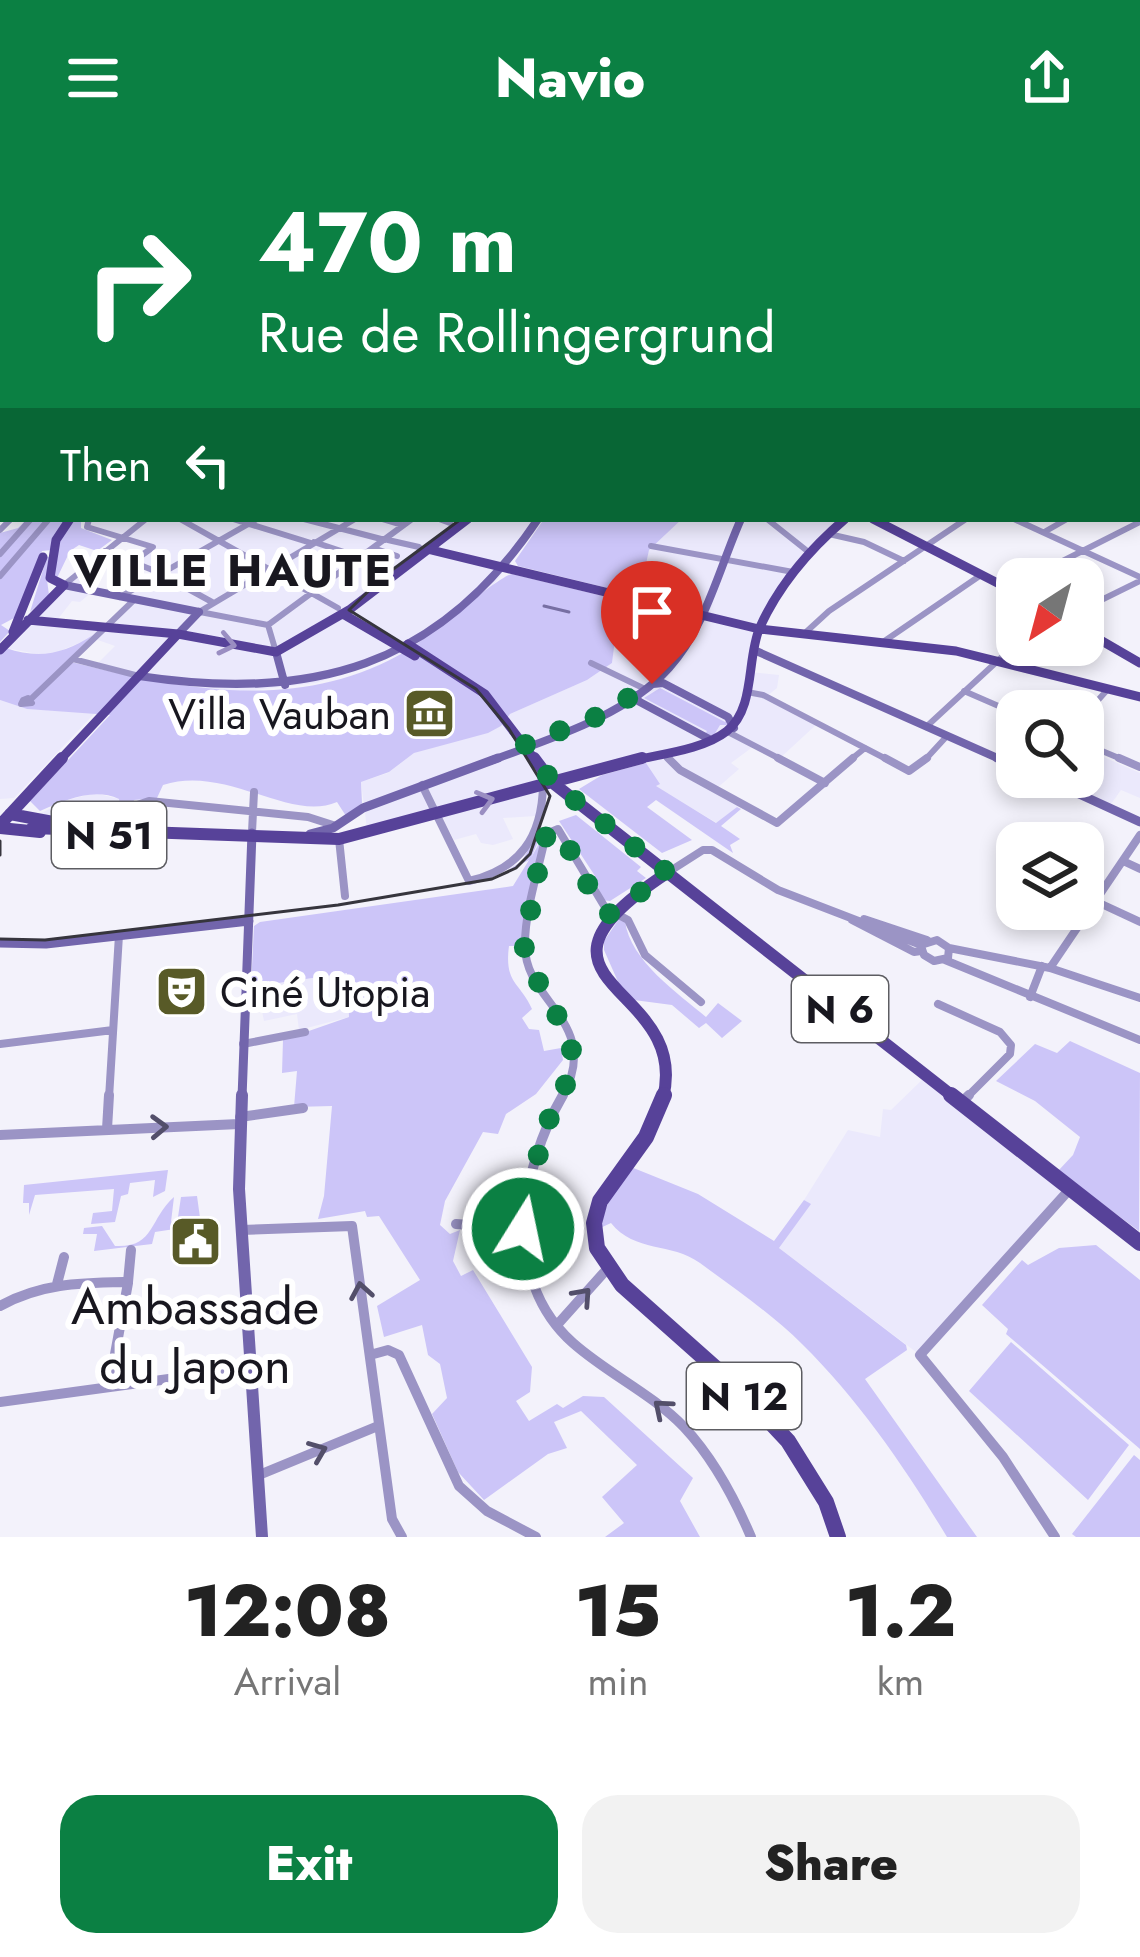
<!DOCTYPE html>
<meta charset="utf-8">
<style>
body{margin:0;font-family:Jost,sans-serif;background:#f2f2f2;color:#222;height:100vh;display:flex;flex-direction:column;font-size:45px;white-space:nowrap}
*{box-sizing:border-box;margin:0}
p{font-size:39px;color:#767676}
.icon{flex:none;width:66px;height:66px;fill:none;stroke:currentColor;stroke-width:2;stroke-linecap:round;stroke-linejoin:round}
.map{position:relative;height:1381px;overflow:hidden}
.side{display:flex;flex-direction:column;background:#fff;flex:1}
.side>*{flex:none}
.guide{position:absolute;left:0px;top:0px;width:1140px;height:366px;box-shadow:0 6px 18px #0003;background:#0b8043;color:#fff;overflow:hidden}
.needle{width:78px;rotate:216deg}
.tools{position:absolute;left:996px;top:402px;display:grid;gap:24px}
.tools a{display:grid;place-items:center;width:108px;height:108px;border-radius:24px;background:#fff;box-shadow:0 6px 18px #0003;font-size:60px}
.pin{position:absolute;display:grid;place-items:center;width:102px;height:102px;color:#fff;margin:-123px -51px;border-radius:50% 50% 50% 0;rotate:-45deg;box-shadow:0 0 12px #0007}
.pin .icon{rotate:45deg}
.me{position:absolute;width:132px;margin:-66px;rotate:10deg;stroke-linejoin:round;filter:drop-shadow(0 0 9px #0008)}
.turn{display:flex;align-items:center;gap:42px;height:252px;padding:0 60px;font-size:54px}
.turn .icon{width:156px;height:156px;stroke-width:2.5}
.turn b{display:block;font-size:84px;line-height:102px}
.then{display:flex;align-items:center;height:114px;padding:0 60px;background:#0003;gap:24px;font-size:45px}
.eta{display:flex;justify-content:space-evenly;align-items:center;height:204px;text-align:center}
.eta b{font-size:72px;font-weight:800;line-height:84px}
.button{display:flex;gap:24px;margin-top:auto;padding:24px 60px}
.button a{flex:1;height:138px;border-radius:36px;background:#0b8043;color:#fff;font-size:48px;font-weight:800;line-height:138px;text-align:center}
.button a+a{background:#f2f2f2;color:#222}
header{display:flex;justify-content:space-between;align-items:center;height:156px;padding:0 60px;background:#0b8043;color:#fff;font-size:54px;font-weight:800}
.map>svg:first-child{display:block}
</style>
<header><svg class="icon" aria-label="menu" viewBox="0 0 24 24"><path d="M4 6h16M4 12h16M4 18h16"/></svg>Navio<svg class="icon" aria-label="share" viewBox="0 0 24 24"><path d="M12 15V3M7 8l5-5 5 5M5 13v7h14v-7"/></svg></header>
<div class="map">
<svg width="1140" height="1381" viewBox="0 0 1140 1381">
<rect width="100%" height="100%" fill="#f3f2fb"/>
<!-- built -->
<path fill="#ebe9fc" d="M84 363H544L488 436 401 498 316 527 244 535 183 533 95 510 115 490 95 483 98 479 48 500 6 492 101 397 126 406 102 404 76 431 93 435 80 446 72 445 54 468 105 473 134 444 120 441 159 418 136 407 153 393 85 370Z
M682 363H845L811 390 759 473 751 516 779 519 777 532 767 540 818 567 779 603 754 590 731 607 739 613 716 633 741 648 717 667 655 630 659 627 642 603 543 629 536 660 503 662 513 683 493 689 481 687 476 678 454 684 439 654 367 673 361 626 388 617 414 597 501 570 510 558 587 524 612 507 617 468 649 420 644 418V404L649 394Z
M0 544 27 553 95 557 14 642 0 643Z
M1083 592 1140 617V642L1121 634 1111 648 1049 621H1083Z
M95 637 119 643 121 658 114 667 36 660 64 645Z
M347 817 349 861 299 874 297 858 264 865 262 855 251 856V831Z
M926 920 1070 1033 920 1199 779 1092 810 1048 804 1044 848 974 880 981 883 953 891 954Z"/>
<!-- green -->
<path fill="#ccc5f8" d="M27 363H81V372L112 384 97 395 79 389 70 395 57 422 47 424 49 439 30 456 47 401H51L52 394 42 395 16 461 1 469 10 475 0 486V377L18 372Z
M544 363H682L649 394 644 417 650 419 636 439 518 410 515 405Z
M512 418 632 447 617 468 612 507 587 524 510 558 501 570 488 577 414 597 389 616 361 626 362 647 346 660 337 646C290 667 226 608 163 629L157 642 134 644 128 667H114L121 658 119 643C94 631 65 644 40 655L30 645 110 559 27 553 0 544V498L6 492C40 504 65 497 93 479L67 505C180 533 299 559 408 494 431 480 497 421 512 418Z
M660 532 725 566 729 562 728 569H720L714 579H704L707 575 644 542Z
M646 607 660 628 656 630 716 667 737 651 741 653 721 670 740 683 730 689 733 697 656 644 647 651 692 684 662 697 579 633 602 619Z
M576 659 641 711 637 715 646 722 610 745 602 744 595 720 559 665Z
M535 681H540L531 702 542 682 522 790H509C504 828 520 826 532 853L522 862 529 873 539 874 544 895 561 892 563 904 536 938 506 958 498 978 483 976 445 1045 440 1069 450 1078 460 1074 453 1105 461 1120 473 1114 532 1211 530 1236 516 1245 529 1265 557 1248 563 1252 583 1240 604 1241 693 1322 680 1345 700 1381H605L624 1367 602 1341 637 1309 581 1255 554 1266 567 1292 548 1298 484 1344 458 1316 432 1258 447 1242 440 1208 428 1199 422 1169 384 1181 377 1150 420 1124 379 1060 367 1061 365 1055 318 1063 324 1040 332 950 294 951 297 915 282 917 283 884 349 861 347 817 251 831 254 770 260 766 513 730 529 704 502 718 522 705Z
M619 763 625 765C630 805 679 838 706 861L718 847 742 865 722 882 706 867 699 872 672 849 634 844 619 828 604 794V785Z
M1070 885 1140 917 1139 1075 1058 1015 1073 999 1080 981 1035 945 996 925 1035 888 1057 897Z
M631 1011 698 1038 774 1085 804 1044 811 1048 779 1092 906 1189 907 1194 865 1223 977 1381H947C906 1313 859 1244 802 1188 772 1158 735 1133 700 1107 671 1086 635 1097 611 1067L598 1073 612 1037Z
M168 1014 165 1035 153 1041 155 1024 130 1027 128 1038 121 1040 115 1066 91 1068 93 1057 112 1055 114 1033 35 1039 29 1059V1047H23L24 1029Z
M197 1040 201 1069 155 1076 152 1088 94 1095 97 1078H83L84 1072 102 1070 115 1090C155 1092 149 1063 174 1041L171 1066 178 1061 181 1041Z
M1096 1089 1140 1124V1293L1006 1178 1008 1173 982 1149 1022 1104 1028 1109 1059 1092Z
M1011 1186 1129 1289 1088 1344 969 1235Z
M1134 1299 1140 1304V1381H1076L1072 1378Z"/>
<g fill="none" stroke-linecap="round" stroke-linejoin="round">
<!-- stream -->
<path stroke="#776fa3" stroke-width="3" d="M544 450 569 456"/>
<!-- highway-tunnel -->
<path stroke="#d2d1da" stroke-width="8" stroke-dasharray="8 3" stroke-linecap="butt" d="M756 3 764 0"/>
<!-- street-far4 -->
<path stroke="#9b94c5" stroke-width="3" d="M186 0 237 3
M264 0 286 3
M569 0 579 3
M939 0 950 3
M489 3 493 0
M510 3 514 0
M593 3 603 0"/>
<!-- street-far3 -->
<path stroke="#9b94c5" stroke-width="4.5" d="M1137 265 1140 274
M1137 325 1140 329"/>
<!-- street-far2 -->
<path stroke="#9b94c5" stroke-width="6" d="M89 363 87 371 153 391 134 405
M180 363 338 452
M233 363 311 387
M304 363 385 384
M382 363 402 369
M439 363 450 367
M767 363 806 394
M1014 363 1140 421
M0 374 11 363
M1046 375 1067 363
M829 378 864 386 904 405
M388 384 419 391
M314 386 362 402
M651 390 793 416
M376 393 397 400
M105 395 160 417
M0 398 31 363
M161 418 212 446
M0 420 49 363
M1027 423 1140 366
M294 427 343 397
M64 429 146 363
M120 441 257 363
M1083 453 1140 425
M199 456 355 363
M200 456 268 469
M268 469 412 363
M268 469 276 496
M805 477 829 455 966 363
M883 486 981 419
M1007 494 1001 489 1017 479
M73 503 139 520
M591 507 645 533
M964 535 1017 558
M747 536 763 539 890 605
M28 542 32 547 21 548 23 544Z
M31 543 135 443
M1083 561 1108 533
M926 571 1017 487
M728 576 784 605
M1083 587 1126 605
M663 598 671 605
M849 605 865 592
M924 605 947 580"/>
<!-- street-far1 -->
<path stroke="#9b94c5" stroke-width="8" d="M668 602 680 614 777 667 853 602
M778 602 825 627
M885 602 909 615 927 602
M1119 602 1140 611
M422 629 469 725C520 713 542 681 543 629
M131 670 137 649 149 645 308 661 336 670
M252 676 254 636
M339 683 345 740
M1123 705 1140 713
M667 717 703 694H712L778 734 921 789 937 784 949 792 1050 812 1140 842
M1095 745 1140 766
M613 756 628 764 645 799 701 846
M864 763 927 784
M852 764 914 796 921 795
M921 790 924 799 934 805 948 802 949 792
M945 804 1140 884
M1050 812 1140 679
M1030 841 1042 810
M938 848 1000 876 1011 889 1010 898 966 942
M0 888 113 874
M243 888 305 876
M109 942 119 779
M562 942C604 865 523 847 525 788 525 753 539 713 546 678L558 673 609 758"/>
<!-- street -->
<path stroke="#9b94c5" stroke-width="10" d="M563 939C520 1013 501 1123 573 1187 608 1218 651 1237 684 1271 714 1303 734 1341 751 1381
M964 944 969 939
M240 961 303 952
M107 973 109 939
M0 979 239 968
M456 1068 523 1073
M241 1074 352 1070 392 1363 402 1381
M57 1128 64 1101
M0 1150C42 1127 80 1127 128 1126L131 1094
M557 1169 608 1112
M370 1199 388 1194 399 1199 459 1330 487 1355 536 1381
M109 1231 128 1127
M0 1246 249 1212
M259 1319 378 1270
M1055 1381 1003 1301 920 1199 1069 1034"/>
<!-- secondary-far3 -->
<path stroke="#7265ac" stroke-width="4.5" d="M382 0 410 3
M972 0 978 3"/>
<!-- secondary-far2 -->
<path stroke="#7265ac" stroke-width="8" d="M64 429 199 456
M178 478 199 456
M754 494 1004 605
M276 496 285 529
M139 520C311 546 438 512 538 363
M653 528 663 527 728 561 734 572
M637 539 638 545 711 584
M490 605C549 583 626 560 669 512 705 473 720 410 741 363"/>
<!-- secondary-far1 -->
<path stroke="#7265ac" stroke-width="9" d="M997 602 1017 611
M1042 621 1140 666
M310 678 333 672 363 652 498 602
M0 787 46 788 249 765
M242 942 252 677"/>
<!-- secondary -->
<path stroke="#7265ac" stroke-width="12" d="M242 939 239 1033 262 1381"/>
<!-- primary-far2 -->
<path stroke="#574299" stroke-width="9" d="M873 363 1017 437
M427 393 759 473 956 495 1140 541
M343 458 415 500
M28 464 178 478 276 496 349 454 468 363
M1083 474 1140 507
M13 476 43 401
M408 488 485 538 536 605
M0 494 64 429 50 422 56 384 70 363
M59 605 178 478
M631 605C660 598 703 594 727 575 756 551 746 503 760 471 779 429 810 393 845 363"/>
<!-- primary-far1 -->
<path stroke="#574299" stroke-width="12" d="M534 602 553 627 955 942
M10 658 53 666
M0 669 62 602
M0 672 40 676
M32 672 339 683 642 602
M663 942C692 826 497 829 667 717"/>
<!-- primary -->
<path stroke="#574299" stroke-width="16" d="M664 939 646 981 600 1045 594 1067 597 1092 622 1129 739 1233 788 1285 826 1346 838 1381
M951 939 1140 1087"/>
<!-- tram -->
<path stroke="#36353d" stroke-width="3" d="M0 685V699
M0 783 45 784 338 749 492 723 516 712 530 698 550 640 509 573 476 533 349 454 384 420 461 363"/>
<!-- rail -->
<path stroke="#36353d" stroke-width="3" stroke-dasharray="10 10" stroke-linecap="butt" d="M814 3 818 0"/>
</g>
<!-- one-way arrows -->
<defs><path id="oneway-chevron" d="M-2-3.5L2.5 0L-2 3.5" fill="none" stroke-width="1.6" stroke-linecap="round" stroke-linejoin="round" transform="scale(3)"/></defs>
<g stroke="#9a8ec2">
<use href="#oneway-chevron" transform="translate(227 488) rotate(12)"/>
<use href="#oneway-chevron" transform="translate(485 645) rotate(-15)"/>
</g>
<g stroke="#534f6a">
<use href="#oneway-chevron" transform="translate(159 971) rotate(-2)"/>
<use href="#oneway-chevron" transform="translate(361 1135) rotate(-100)"/>
<use href="#oneway-chevron" transform="translate(583 1140) rotate(-48)"/>
<use href="#oneway-chevron" transform="translate(662 1252) rotate(-140)"/>
<use href="#oneway-chevron" transform="translate(318 1295) rotate(-22)"/>
</g>
<g fill="none" stroke-linecap="round" stroke-linejoin="round">
<!-- route -->
<path stroke="#0b8043" stroke-width="21" stroke-dasharray="0 37.8" d="M523 1073 543 976 575 909 568 879 529 809 524 790 544 682 558 674C572 693 595 750 609 758L668 717 553 627 525 588 596 561 652 528"/>
</g>
<!-- icons -->
<defs>
<symbol id="museum-square" viewBox="-11 -11 22 22"><rect x="-9" y="-9" width="18" height="18" rx="4" fill="#585a27" stroke="#fff"/><path d="M0-6L6-3V-2H-6V-3ZM-5-1h2V3h-2ZM-1-1h2V3h-2ZM3-1h2V3H3ZM-6 4H6V6H-6Z" fill="#fff"/></symbol>
<symbol id="theatre-square" viewBox="-11 -11 22 22"><rect x="-9" y="-9" width="18" height="18" rx="4" fill="#585a27" stroke="#fff"/><path d="M-5-5.5Q0-4 5-5.5V0Q5 5 0 6Q-5 5-5 0ZM-3.3-2.5H-1v1.5H-3.3ZM1-2.5H3.3v1.5H1ZM-2.8 1Q0 5.5 2.8 1Z" fill="#fff"/></symbol>
<symbol id="civic-square" viewBox="-11 -11 22 22"><rect x="-9" y="-9" width="18" height="18" rx="4" fill="#585a27" stroke="#fff"/><path d="M-.6-6.5H3V-4.5H.6V-3L4-1V1h2V6H-6V1h2V-1L-.6-3ZM-1.2 2.5V6h2.4V2.5Z" fill="#fff"/></symbol>
</defs>
<g fill-rule="evenodd">
<use href="#museum-square" x="400" y="528" width="59" height="59"/>
<use href="#theatre-square" x="152" y="806" width="59" height="59"/>
<use href="#civic-square" x="166" y="1056" width="59" height="59"/>
</g>
<g text-anchor="middle" stroke-width="12" stroke-linejoin="round" paint-order="stroke">
<!-- shield labels -->
<g fill="#fff" stroke="#5d5d62" stroke-width="3">
<rect x="52" y="646" width="114" height="66" rx="9"/>
<rect x="792" y="820" width="96" height="66" rx="9"/>
<rect x="687" y="1207" width="114" height="66" rx="9"/>
</g>
<g font-size="39" font-weight="bold" fill="#18171f">
<text x="109" y="693">N 51</text>
<text x="840" y="867">N 6</text>
<text x="744" y="1254">N 12</text>
</g>
<!-- poi labels -->
<g font-size="42" fill="#18171f" stroke="#fff" text-anchor="end">
<text x="391" y="573">Villa Vauban</text>
<text x="220" y="851" text-anchor="start">Ciné Utopia</text>
</g>
<!-- far-district labels -->
<g font-size="45" font-weight="bold" letter-spacing="3" fill="#18171f" stroke="#fff">
<text x="234" y="430">VILLE HAUTE</text>
</g>
<!-- near-poi labels -->
<g font-size="51" fill="#18171f" stroke="#fff">
<text x="195" y="1168">Ambassade<tspan x="195" dy="59">du Japon</tspan></text>
</g>
</g>
</svg>
<div class="tools">
<a><svg class="needle" viewBox="-14 -14 28 28"><path d="M0-13l5 13h-10z" fill="#e53935"/><path d="M0 13l5-13h-10z" fill="#767676"/></svg></a>
<a><svg class="icon" aria-label="search" viewBox="0 0 24 24"><circle cx="10" cy="10" r="6"/><path d="M15 15l6 6"/></svg></a>
<a><svg class="icon" aria-label="layers" viewBox="0 0 24 24"><path d="M12 4l9 5-9 5-9-5zM3 14l9 5 9-5"/></svg></a>
</div>
<div class="pin" style="left:652px;top:528px;background:#d93025"><svg class="icon" aria-label="arrive" viewBox="0 0 24 24"><path d="M6 21V4h12l-3 4 3 4H6"/></svg></div>
<svg class="me" style="left:523px;top:1073px" viewBox="-20 -20 40 40"><circle r="17" fill="#0b8043" stroke="#fff" stroke-width="3"/><path d="M0-11L8 9 0 5-8 9z" fill="#fff"/></svg>
<div class="guide">
<div class="turn"><svg class="icon" aria-label="right" viewBox="0 0 24 24"><path d="M7 20v-9h11M14 6l5 5-5 5"/></svg><div><b>470 m</b>Rue de Rollingergrund</div></div>
<div class="then">Then<svg class="icon" aria-label="left" viewBox="0 0 24 24"><path d="M17 20v-9H6M10 6l-5 5 5 5"/></svg></div>
</div>
</div>
<section class="side">
<div class="eta">
<div><b>12:08</b><p>Arrival</p></div>
<div><b>15</b><p>min</p></div>
<div><b>1.2</b><p>km</p></div>
</div>
<div class="button"><a>Exit</a><a>Share</a></div>
</section>
